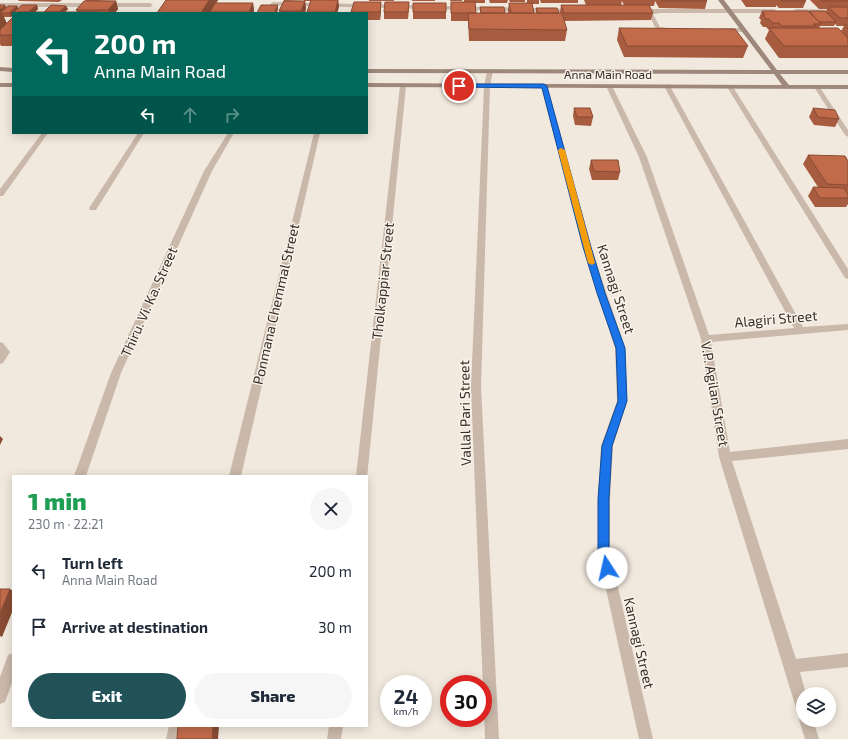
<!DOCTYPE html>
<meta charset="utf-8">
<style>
body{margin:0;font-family:"Exo 2",sans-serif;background:#f6f6f7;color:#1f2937;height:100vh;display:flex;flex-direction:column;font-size:15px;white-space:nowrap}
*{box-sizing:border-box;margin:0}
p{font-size:13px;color:#747a83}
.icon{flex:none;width:22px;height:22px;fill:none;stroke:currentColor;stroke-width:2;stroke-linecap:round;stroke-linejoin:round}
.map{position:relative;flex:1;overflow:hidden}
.sheet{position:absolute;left:12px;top:475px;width:356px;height:252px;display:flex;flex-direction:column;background:#fff;border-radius:0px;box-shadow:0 2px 10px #0003}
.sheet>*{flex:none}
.top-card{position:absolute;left:12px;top:12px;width:356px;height:122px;border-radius:0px;box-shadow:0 2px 10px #0003;background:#00695c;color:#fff;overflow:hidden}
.buttons{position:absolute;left:796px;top:687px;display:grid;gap:8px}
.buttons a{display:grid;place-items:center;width:40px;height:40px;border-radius:50%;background:#fff;box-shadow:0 2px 10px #0003;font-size:20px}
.speed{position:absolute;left:380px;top:675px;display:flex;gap:8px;font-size:20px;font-weight:700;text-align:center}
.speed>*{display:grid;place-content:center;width:52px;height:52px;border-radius:50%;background:#fff;box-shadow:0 2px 10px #0003;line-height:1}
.speed small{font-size:10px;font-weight:400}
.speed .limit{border:6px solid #d22;background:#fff;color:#111}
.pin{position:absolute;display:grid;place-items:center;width:34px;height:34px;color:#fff;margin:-17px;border:2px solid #fff;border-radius:50%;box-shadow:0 1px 4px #0007}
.me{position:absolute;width:44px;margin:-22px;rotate:350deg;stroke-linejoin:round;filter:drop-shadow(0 0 3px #0008)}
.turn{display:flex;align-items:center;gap:14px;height:84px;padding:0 16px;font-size:18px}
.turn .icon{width:52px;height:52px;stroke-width:2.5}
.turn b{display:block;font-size:28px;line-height:34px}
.lanes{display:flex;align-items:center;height:38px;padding:0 16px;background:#0003;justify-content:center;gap:20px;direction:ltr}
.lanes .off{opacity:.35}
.round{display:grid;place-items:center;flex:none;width:42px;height:42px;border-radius:21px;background:#f6f6f7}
.summary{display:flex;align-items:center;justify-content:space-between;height:68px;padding:0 16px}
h1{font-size:24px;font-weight:800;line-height:30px;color:#1e9e55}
.action{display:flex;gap:8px;margin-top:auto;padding:8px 16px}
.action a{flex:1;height:46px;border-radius:24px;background:#205258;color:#fff;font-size:16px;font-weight:800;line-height:46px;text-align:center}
.action a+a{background:#f6f6f7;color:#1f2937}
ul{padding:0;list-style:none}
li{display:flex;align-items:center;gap:12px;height:56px;padding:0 16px}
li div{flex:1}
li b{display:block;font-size:15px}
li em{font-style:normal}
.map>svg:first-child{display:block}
</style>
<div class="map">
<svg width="848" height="739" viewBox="0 0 848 739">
<rect width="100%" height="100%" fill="#f2e9de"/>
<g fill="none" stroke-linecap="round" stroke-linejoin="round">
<!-- street -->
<path fill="#cab9aa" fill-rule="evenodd" d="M273 2 574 9 577 11 574 13 271 5 270 4Z
M0 3H150L153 5 150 7H0Z
M638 9H774L777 11 774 13H661L653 14 660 27 674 29V31L672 32 656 29 648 13 636 12 635 11Z
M796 9 848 10V14L794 12 793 11Z
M722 28H744L747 30 744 32 720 31V29Z
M490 69 493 71 490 86 481 387 499 739H485L471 387 484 86 487 71Z
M403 84 406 86 367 478V476H356L400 86Z
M544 84 547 86 591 247 625 348 627 401 613 446 610 499V553L653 739H639L598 553V499L601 446 617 401 615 348 583 247 541 86Z
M609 84 612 86 647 157 709 335 794 328 664 86 667 84 670 86 803 327 848 324V330L711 342 730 452 848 439V449L732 461 796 659 848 653V667L800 672 806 694H803V720H813L819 739H805L799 720 801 715 798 713 796 708 719 457 701 339 639 157 606 86Z
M730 85 733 87 848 269V279L845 278 727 87Z
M817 85 819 86 848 130V137L845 135 814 87Z
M42 133H48L3 196H0V189Z
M138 133H144L96 210H90L89 208Z
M228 133H234L212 171 121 373 86 476H74L111 373 204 171Z
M314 133H320L241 476H229Z
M0 342 3 343 10 352 3 363 0 364Z
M13 653V680L5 702 0 704V677L8 655Z
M169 726H183L180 739H166Z
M329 726H343L341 739H327Z"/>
<!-- secondary -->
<path fill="#9d887b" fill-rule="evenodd" d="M718 0H724L777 70H848V74H780L789 85H848V89L367 87V83L782 85 774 74 367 73V69L771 70Z
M0 67 13 68V72L0 71Z
M0 83H13V87H0Z"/>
</g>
<!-- wall -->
<path fill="#a75c40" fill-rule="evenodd" d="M18 0H62L59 2 19 1Z
M85 0H119L95 1H116L118 9 115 13H13V16V15L11 17H4L7 24 13 17V46H1L0 44V5H5L6 8 17 6 18 8 37 5 38 9 35 12H44L66 6 68 9 65 12H77L76 10 86 1Z
M166 0H218L216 3H253L254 11 253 13H157Z
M284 0 304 1V0H338L339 7 337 13H307L311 1H305L306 8 305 13H280L279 11Z
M369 0H394V1H369Z
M412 0H435V1H412Z
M450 0H462V1H450Z
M464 0H485V3H475L476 13H480V7L505 13H508V10L509 3H527V0H539V4H532L534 13H536V8L559 13H560L561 5H586L584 0H706L707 1 705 9 659 8 655 1 654 6H649L653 13 651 20 564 21 567 30 565 41H469L468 21H451V2H464ZM622 1 624 5H621Z
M489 0H508L507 3H490Z
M509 0H525V2H510Z
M540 0H578V3H541Z
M741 0H805L806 1 803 8H779L776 5V7H746Z
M810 0H848V58H779L765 39 769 30 766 27H763L760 23 761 20 759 18 762 11 826 12 827 9H819ZM835 24 837 26H844L841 31 819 28 820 26H834Z
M446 3V19H413V12Z
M381 10 380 20H367V13H351V12Z
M409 10 408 19H384V12Z
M619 28 748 46 743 58 624 57 617 40Z
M574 108 593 117 591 126 575 125 573 116Z
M813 108 839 119 835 127 814 125 809 117Z
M808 155 848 161V204L846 207H815L808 196 813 187H818L803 164Z
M591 160 620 172 618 180H592L589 169Z"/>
<!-- shaded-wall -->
<path fill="#884b34" d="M209 0H218L210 13H201Z
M338 0 339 7 337 13H335Z
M116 1 118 9 115 13H109L108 10Z
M305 1 306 8 305 13H302L301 11Z
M381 2V10L380 20V12Z
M253 3 254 11 253 13H249V12Z
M5 5 7 9 2 13 7 24 0 30V10Z
M37 5 38 9 34 13H28Z
M278 5V9L277 13H274Z
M17 6 19 10 12 14 13 15 11 17 9 13Z
M66 6 68 9 64 13 59 12Z
M0 436 3 439 0 445Z
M10 589 13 591V610L2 637 0 636V613Z
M213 726H219L218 739H212Z"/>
<!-- building -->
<path fill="#c26b4b" stroke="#884b34" d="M166 0H209L201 13H157Z
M311 0H338L335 12H307Z
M661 0H706L707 1H661Z
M781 0H805L806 1H782Z
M821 0H848V1H822Z
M84 1H116L108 10H76Z
M284 1H305L301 11H279Z
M354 2H381L380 12H351Z
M385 2H409L408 12H384Z
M451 2H475L476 13H451Z
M215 3H253L249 12H210Z
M413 3H446V12H413Z
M509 3H532L534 13H511Z
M0 5H5L0 10Z
M22 5H37L28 12H18V13L12 14Z
M51 5 66 6 59 12H44Z
M261 5H278L274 13H257Z
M561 5H649L653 13H564Z
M8 6H17L9 13H0Z
M480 7H504L505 13H481Z
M828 7H848V18H840Z
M536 8H557L559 13H538Z
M762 11H808L821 24H813L816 26H782L779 23H773L769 19H766L763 15H765Z
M809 11H825L836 22H819Z
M18 12H99L98 13H18Z
M468 13H562L567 30 469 29Z
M13 17V35H0V30Z
M844 25H848V29Z
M619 28 735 29 748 46H627Z
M769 28H838L848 38V46H784Z
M574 108H590L593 117H577Z
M813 108 835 110 839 119 818 117Z
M808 155 845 156 848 161V185L827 184Z
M591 160H618L620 172 594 171Z
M813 187 844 188 848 194V198H820Z
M0 589H10L0 613Z
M178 726H213L212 739H177Z"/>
<!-- route -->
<path fill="#1a73e8" stroke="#114b97" d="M459 84H544L547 86 591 247 605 293 625 348 627 401 612 446 609 499V553L613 568 611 572 607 574 603 572 598 553V499L602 446 618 401 616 348 597 293 583 247 542 88 457 87 456 86Z"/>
<!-- slow -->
<path fill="#f59e0b" d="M561 148 565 150 595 263 592 265 588 263 558 150Z"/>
<g text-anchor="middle" stroke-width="3" stroke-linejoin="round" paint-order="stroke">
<!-- far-street labels -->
<g font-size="12" fill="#372e29" stroke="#f9f3ea">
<text x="608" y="79">Anna Main Road</text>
</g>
<!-- street labels -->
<g font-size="14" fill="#372e29" stroke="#f9f3ea">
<text transform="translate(383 281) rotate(-84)" y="5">Tholkappiar Street</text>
<text transform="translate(616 289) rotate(72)" y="5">Kannagi Street</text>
<text transform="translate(149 302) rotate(-66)" y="5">Thiru. Vi. Ka. Street</text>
<text transform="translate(276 304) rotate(-77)" y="5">Ponmana Chemmal Street</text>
<text transform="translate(776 319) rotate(-5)" y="5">Alagiri Street</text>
<text transform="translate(715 394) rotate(80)" y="5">V.P. Agilan Street</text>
<text transform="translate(465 413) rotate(-91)" y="5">Vallal Pari Street</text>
<text transform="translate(639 643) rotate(77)" y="5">Kannagi Street</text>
</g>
</g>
</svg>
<div class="buttons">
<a><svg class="icon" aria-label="layers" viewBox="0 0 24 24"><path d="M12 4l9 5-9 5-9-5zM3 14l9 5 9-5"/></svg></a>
</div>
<div class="speed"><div>24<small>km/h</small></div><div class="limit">30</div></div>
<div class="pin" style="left:459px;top:86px;background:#d93025"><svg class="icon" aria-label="arrive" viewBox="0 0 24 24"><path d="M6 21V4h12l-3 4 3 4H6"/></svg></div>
<svg class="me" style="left:607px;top:568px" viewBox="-20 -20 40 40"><circle r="19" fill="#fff"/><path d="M0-13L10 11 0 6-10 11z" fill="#1a73e8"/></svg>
<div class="top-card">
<div class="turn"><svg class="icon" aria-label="left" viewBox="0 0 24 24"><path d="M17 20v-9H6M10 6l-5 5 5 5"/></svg><div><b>200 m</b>Anna Main Road</div></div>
<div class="lanes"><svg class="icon" aria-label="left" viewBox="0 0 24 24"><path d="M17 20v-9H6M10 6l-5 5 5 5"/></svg><svg class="icon off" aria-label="ahead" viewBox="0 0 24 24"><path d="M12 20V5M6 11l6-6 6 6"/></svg><svg class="icon off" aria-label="right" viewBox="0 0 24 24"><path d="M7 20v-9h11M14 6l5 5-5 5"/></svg></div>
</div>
<section class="sheet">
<div class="summary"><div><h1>1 min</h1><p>230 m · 22:21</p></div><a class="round"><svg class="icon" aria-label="close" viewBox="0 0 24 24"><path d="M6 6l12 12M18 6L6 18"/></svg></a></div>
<ul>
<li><svg class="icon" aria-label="left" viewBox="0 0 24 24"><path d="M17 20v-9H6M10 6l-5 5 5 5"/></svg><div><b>Turn left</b><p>Anna Main Road</p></div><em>200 m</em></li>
<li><svg class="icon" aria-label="arrive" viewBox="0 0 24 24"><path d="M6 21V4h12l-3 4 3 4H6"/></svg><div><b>Arrive at destination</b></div><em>30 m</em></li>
</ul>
<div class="action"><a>Exit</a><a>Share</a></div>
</section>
</div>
